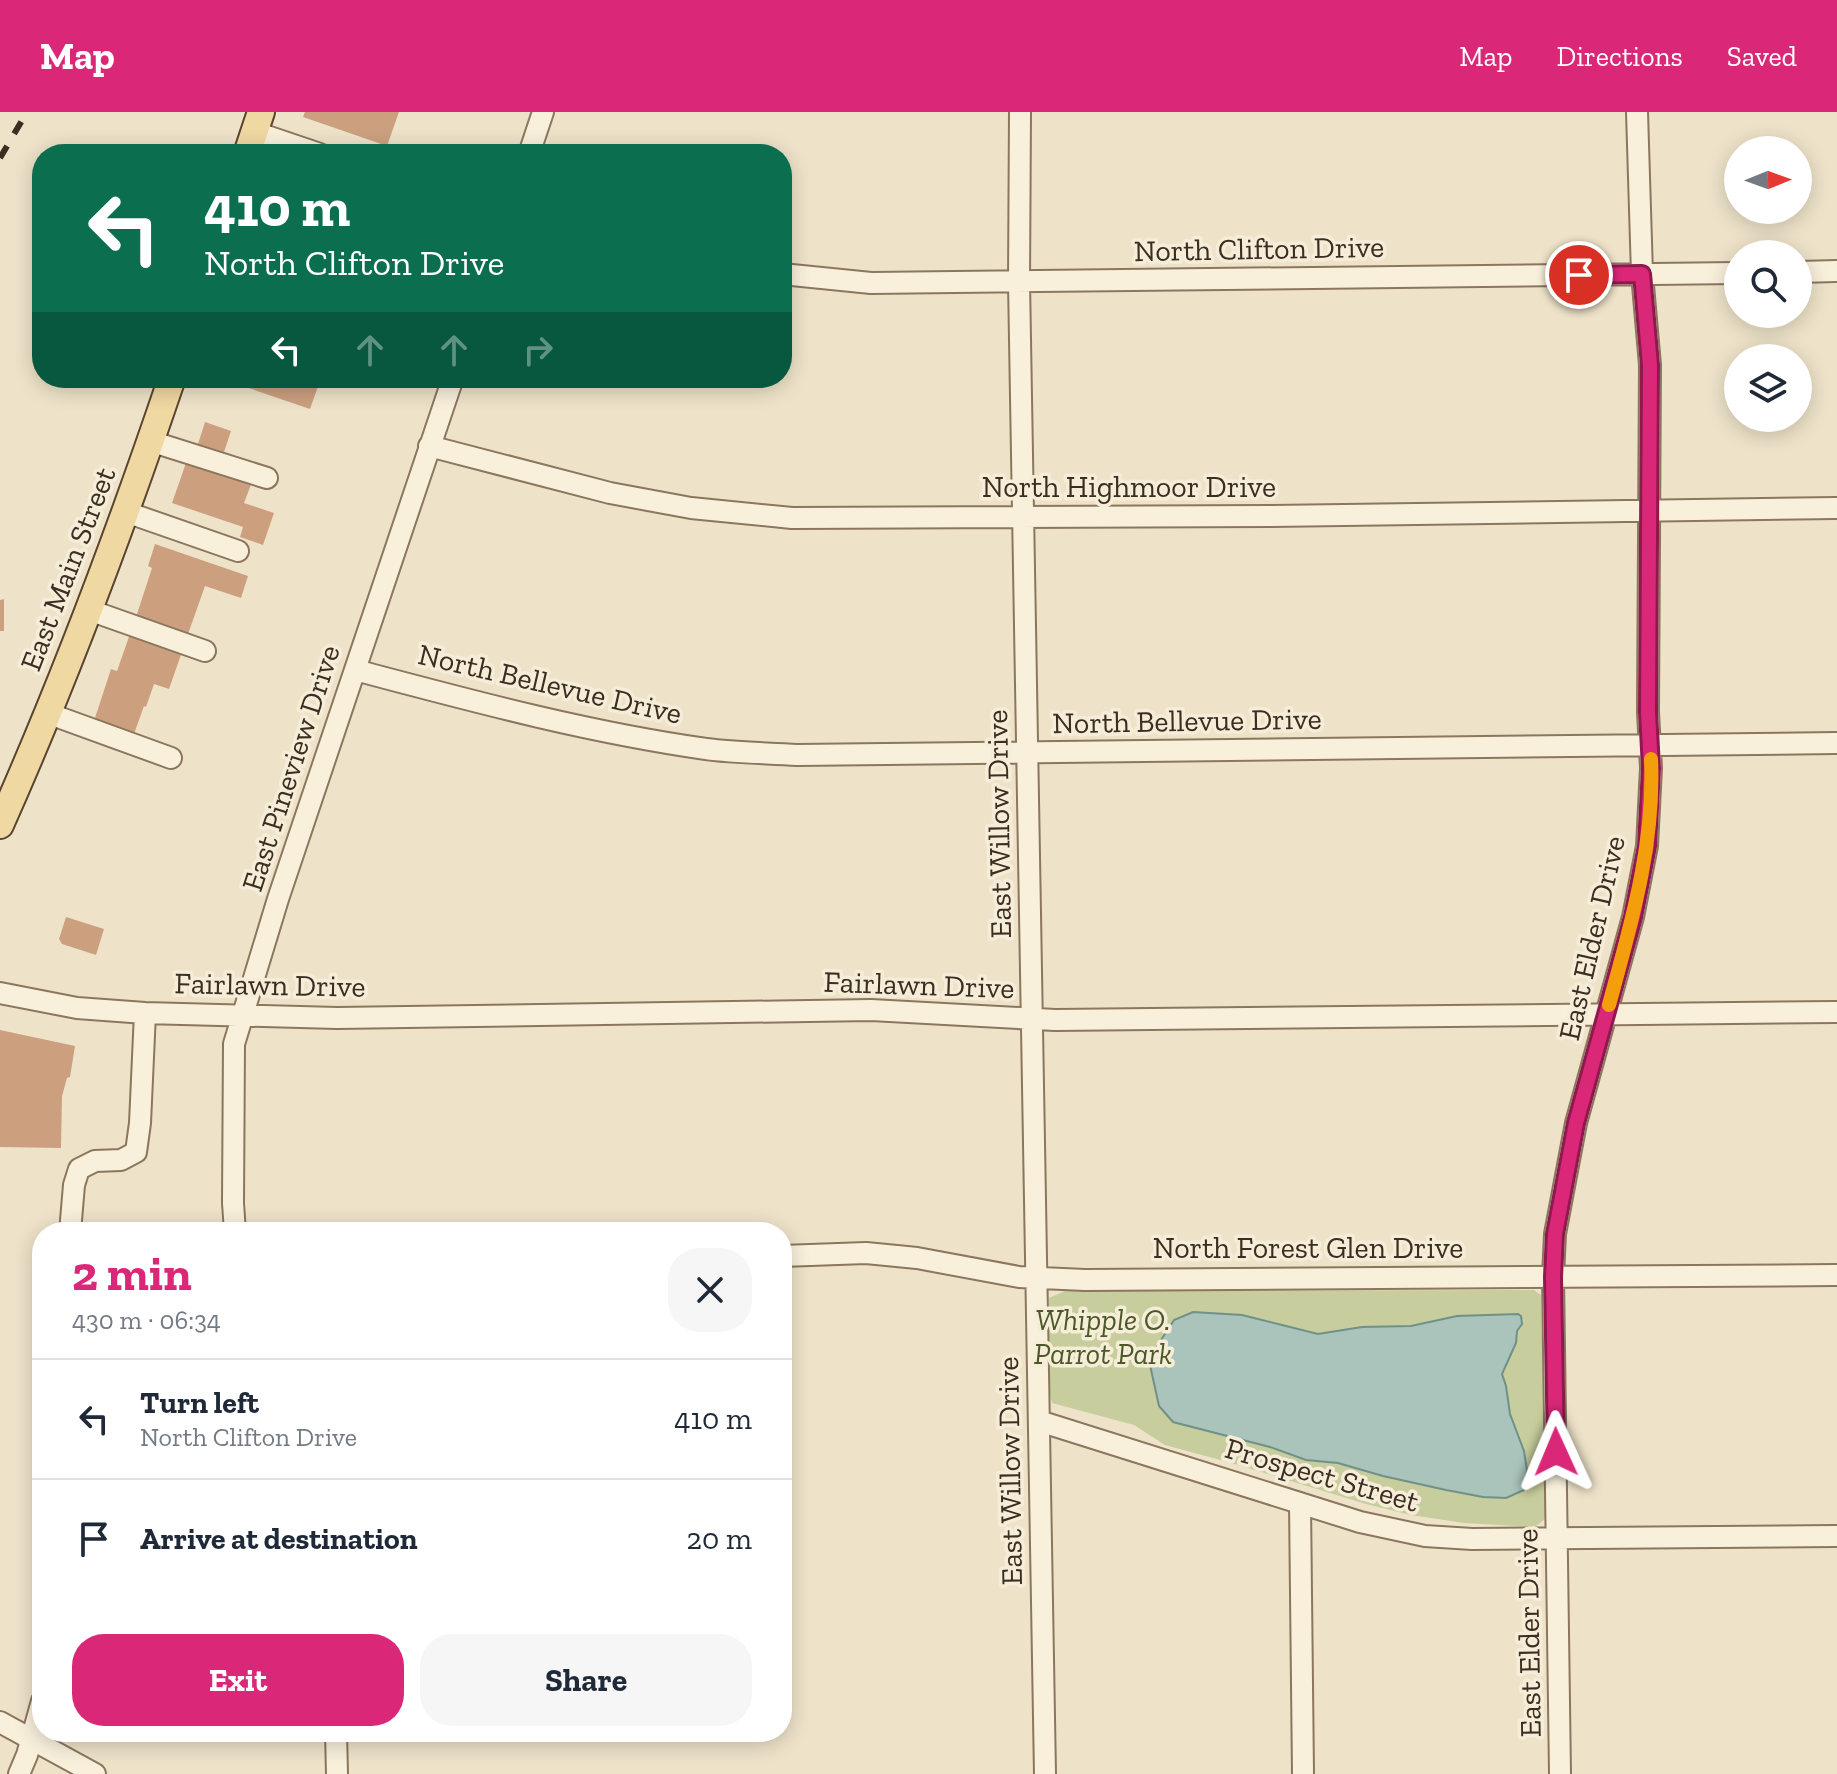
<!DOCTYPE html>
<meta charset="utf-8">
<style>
body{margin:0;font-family:"Zilla Slab",serif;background:#f6f6f7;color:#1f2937;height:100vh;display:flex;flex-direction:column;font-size:30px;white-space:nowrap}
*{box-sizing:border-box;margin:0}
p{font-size:26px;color:#747a83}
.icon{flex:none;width:44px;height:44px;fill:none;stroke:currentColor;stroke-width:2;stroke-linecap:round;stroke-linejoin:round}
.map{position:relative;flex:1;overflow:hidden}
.drawer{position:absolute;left:32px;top:1110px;width:760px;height:520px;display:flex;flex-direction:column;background:#fff;border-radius:32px;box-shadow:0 4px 20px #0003}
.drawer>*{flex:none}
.banner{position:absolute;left:32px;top:32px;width:760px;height:244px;border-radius:32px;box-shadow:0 4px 20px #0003;background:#0b6e4f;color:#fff;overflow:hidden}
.needle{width:52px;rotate:89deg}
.tools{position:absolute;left:1724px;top:24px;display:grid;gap:16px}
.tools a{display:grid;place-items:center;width:88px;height:88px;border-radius:50%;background:#fff;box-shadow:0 4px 20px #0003;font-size:40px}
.pin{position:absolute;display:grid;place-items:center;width:68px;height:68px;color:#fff;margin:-34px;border:4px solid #fff;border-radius:50%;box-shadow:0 2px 8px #0007}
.me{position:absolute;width:88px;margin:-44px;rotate:359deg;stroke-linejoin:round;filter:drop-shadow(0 0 6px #0008)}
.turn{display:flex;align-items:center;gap:28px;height:168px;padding:0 40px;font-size:36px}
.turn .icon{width:104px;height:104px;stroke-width:2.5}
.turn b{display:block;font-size:56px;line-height:68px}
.lanes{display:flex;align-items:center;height:76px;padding:0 40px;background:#0003;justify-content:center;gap:40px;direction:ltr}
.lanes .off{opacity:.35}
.round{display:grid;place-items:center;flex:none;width:84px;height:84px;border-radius:32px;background:#f6f6f7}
.headline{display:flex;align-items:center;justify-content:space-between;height:136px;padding:0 40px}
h1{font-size:48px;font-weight:700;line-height:60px;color:#db2777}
.action{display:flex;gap:16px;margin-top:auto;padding:16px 40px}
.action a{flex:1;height:92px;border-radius:32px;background:#db2777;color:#fff;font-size:32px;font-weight:700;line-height:92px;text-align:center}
.action a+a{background:#f6f6f7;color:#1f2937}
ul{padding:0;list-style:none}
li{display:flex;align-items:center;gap:24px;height:120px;padding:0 40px;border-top:2px solid #e0e1e3}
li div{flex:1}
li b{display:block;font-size:30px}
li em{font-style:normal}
header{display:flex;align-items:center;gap:48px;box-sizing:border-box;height:112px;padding:0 40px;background:#db2777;color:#fff}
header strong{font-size:38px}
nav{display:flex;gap:44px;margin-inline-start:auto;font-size:28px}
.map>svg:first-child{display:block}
</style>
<header>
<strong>Map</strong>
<nav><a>Map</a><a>Directions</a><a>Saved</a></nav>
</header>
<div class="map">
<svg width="1837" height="1662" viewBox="0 0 1837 1662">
<rect width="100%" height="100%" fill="#eee3c9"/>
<!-- green -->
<path fill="#c7cd9c" d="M1534 1178 1541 1183 1546 1406 1535 1415 1464 1411 1411 1403 1366 1392 1235 1352 1165 1333 1134 1313 1052 1291 1049 1279V1186L1065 1179Z"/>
<!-- water -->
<path fill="#aac3bb" stroke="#709189" stroke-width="2" d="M1193 1200 1242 1203 1318 1222 1362 1215 1411 1214 1457 1204 1518 1202 1521 1204 1522 1212 1517 1219 1516 1231 1502 1262 1506 1274 1510 1302 1524 1339 1527 1358 1524 1378 1506 1386 1483 1385 1446 1378 1383 1364 1338 1351 1306 1348 1270 1335 1173 1310 1159 1294 1150 1253 1152 1242 1174 1208Z"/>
<!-- building -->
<path fill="#cca07f" d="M305 0H399L387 34 303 5Z
M219 266H321L310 297Z
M205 310 231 319 224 340 198 332Z
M187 348 252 370 244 391 274 401 263 433 240 425 243 415 172 391Z
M155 432 248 464 241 486 205 474 187 525 135 508 152 456 148 454Z
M4 487V519H0V488Z
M131 519 183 537 169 577 154 572 146 595 144 594 134 622 94 609 111 557 117 559Z
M66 805 104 817 96 843 62 832 59 827Z
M0 918 75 934 70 965 67 966 62 984 61 1036 0 1035Z"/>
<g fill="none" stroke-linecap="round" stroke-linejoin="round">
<defs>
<path id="minor" d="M1020 0 1019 170 1045 1662
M255 20 320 42
M529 42 543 0
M1798 160 1837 159
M782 162 871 171 1738 161
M150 329 267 366
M429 334 610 381 691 396 792 406 1271 404 1837 396
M126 400 238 439
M89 498 205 539
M355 558C472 589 586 620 706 637 736 641 767 641 797 643L1837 631
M47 601 171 646
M0 881 77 896 145 901 337 906 871 898 1055 908 1837 900
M70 1120 74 1073 79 1057 95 1049 121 1048 136 1040 140 1011 145 901
M235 1120 233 1091 234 932 278 787 453 266
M782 1144 866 1141 917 1146 1019 1165 1085 1168 1837 1163
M1039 1309 1360 1410 1425 1424 1472 1427 1837 1424
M1300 1391 1303 1662
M0 1610 95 1662
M336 1620 337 1662
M19 1662 27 1643 42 1589
M1560 1662 1553 1165 1555 1122 1576 1011 1633 805 1647 734 1651 656 1648 600 1650 253 1642 162 1637 0"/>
<path id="major" d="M247 42 261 0
M0 713C65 567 121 417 172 266"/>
</defs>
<!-- minor casing -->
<use href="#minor" stroke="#8b765e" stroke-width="24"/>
<!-- major casing -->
<use href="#major" stroke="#594431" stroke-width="30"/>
<!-- minor -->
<use href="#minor" stroke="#f9f0dc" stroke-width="20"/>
<!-- major -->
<use href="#major" stroke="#f0d8a2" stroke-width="26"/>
<!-- rail -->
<path stroke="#3b2e21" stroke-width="6" stroke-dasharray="14 14" stroke-linecap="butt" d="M0 46 27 0"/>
</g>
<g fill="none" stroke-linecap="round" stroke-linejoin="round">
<defs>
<path id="route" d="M1556 1340 1553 1165 1555 1122 1576 1011 1633 805 1647 734 1651 656 1648 600 1650 253 1642 162 1579 163"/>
</defs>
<!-- route casing -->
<use href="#route" stroke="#8e194d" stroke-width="20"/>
<!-- route -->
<use href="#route" stroke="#db2777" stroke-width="14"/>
<!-- slow -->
<path stroke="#f59e0b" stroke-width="14" d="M1609 893C1631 812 1655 732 1651 647"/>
</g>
<g text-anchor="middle" stroke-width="7" stroke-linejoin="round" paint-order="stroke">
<!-- street labels -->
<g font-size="30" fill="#3b2e21" stroke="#f6edd9">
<text transform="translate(1259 137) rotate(-1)" y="10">North Clifton Drive</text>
<text x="1129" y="385">North Highmoor Drive</text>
<text transform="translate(68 457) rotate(-69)" y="10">East Main Street</text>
<text transform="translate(550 572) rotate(13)" y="10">North Bellevue Drive</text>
<text transform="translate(1187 609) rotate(-1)" y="10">North Bellevue Drive</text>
<text transform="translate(291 656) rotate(-72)" y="10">East Pineview Drive</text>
<text transform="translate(999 712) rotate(-91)" y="10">East Willow Drive</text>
<text transform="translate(1592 826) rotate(-77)" y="10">East Elder Drive</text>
<text transform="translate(270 873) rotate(1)" y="10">Fairlawn Drive</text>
<text transform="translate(919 873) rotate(2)" y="10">Fairlawn Drive</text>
<text x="1308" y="1146">North Forest Glen Drive</text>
<text transform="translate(1010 1359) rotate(-91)" y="10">East Willow Drive</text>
<text transform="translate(1322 1363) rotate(16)" y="10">Prospect Street</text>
<text transform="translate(1529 1521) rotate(-91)" y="10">East Elder Drive</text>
</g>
<!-- park labels -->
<g font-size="30" font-style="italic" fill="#4b5828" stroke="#f6edd9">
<text x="1103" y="1218">Whipple O.<tspan x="1103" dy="34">Parrot Park</tspan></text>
</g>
</g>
</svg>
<div class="tools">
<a><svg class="needle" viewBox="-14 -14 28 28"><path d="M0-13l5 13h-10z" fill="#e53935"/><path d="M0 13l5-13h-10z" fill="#747a83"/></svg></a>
<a><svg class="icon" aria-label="search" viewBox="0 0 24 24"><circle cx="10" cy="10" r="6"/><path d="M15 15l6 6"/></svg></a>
<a><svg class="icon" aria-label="layers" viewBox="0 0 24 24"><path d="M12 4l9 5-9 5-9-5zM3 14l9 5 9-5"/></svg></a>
</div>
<div class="pin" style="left:1579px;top:163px;background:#d93025"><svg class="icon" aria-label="arrive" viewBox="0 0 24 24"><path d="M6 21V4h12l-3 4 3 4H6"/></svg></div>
<svg class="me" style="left:1556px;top:1340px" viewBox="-20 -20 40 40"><path d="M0-17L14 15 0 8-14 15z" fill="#db2777" stroke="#fff" stroke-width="4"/></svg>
<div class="banner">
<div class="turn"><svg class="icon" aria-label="left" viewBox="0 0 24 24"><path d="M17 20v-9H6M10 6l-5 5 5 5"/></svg><div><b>410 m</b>North Clifton Drive</div></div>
<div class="lanes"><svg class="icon" aria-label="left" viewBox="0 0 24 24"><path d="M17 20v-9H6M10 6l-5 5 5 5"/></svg><svg class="icon off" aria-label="ahead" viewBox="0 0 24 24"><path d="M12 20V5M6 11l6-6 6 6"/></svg><svg class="icon off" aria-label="ahead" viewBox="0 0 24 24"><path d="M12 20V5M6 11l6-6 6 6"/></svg><svg class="icon off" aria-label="right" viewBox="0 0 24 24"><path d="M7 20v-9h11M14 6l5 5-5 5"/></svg></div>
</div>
<section class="drawer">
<div class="headline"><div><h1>2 min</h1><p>430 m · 06:34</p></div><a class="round"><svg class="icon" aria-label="close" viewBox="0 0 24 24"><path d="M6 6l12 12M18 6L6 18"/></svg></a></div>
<ul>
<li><svg class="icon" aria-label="left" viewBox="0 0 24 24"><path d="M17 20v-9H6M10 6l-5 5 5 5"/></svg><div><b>Turn left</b><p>North Clifton Drive</p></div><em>410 m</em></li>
<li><svg class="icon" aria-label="arrive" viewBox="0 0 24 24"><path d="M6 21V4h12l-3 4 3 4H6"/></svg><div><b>Arrive at destination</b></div><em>20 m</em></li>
</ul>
<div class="action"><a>Exit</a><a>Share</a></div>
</section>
</div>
